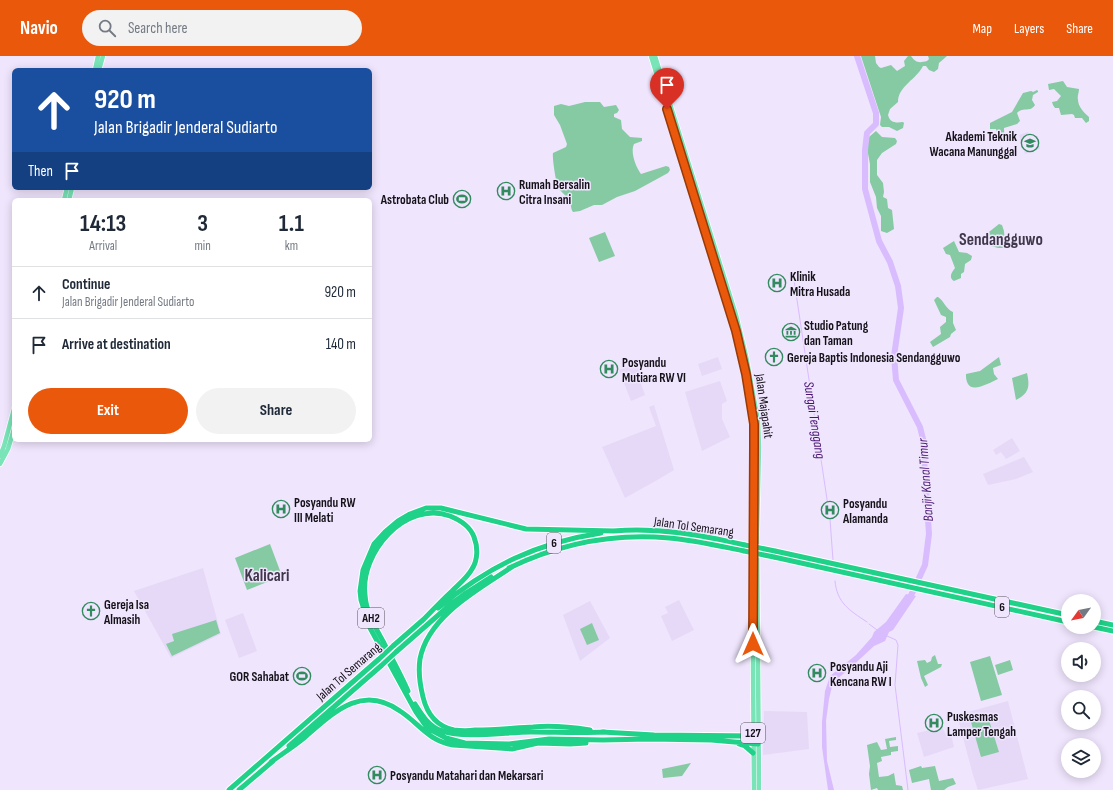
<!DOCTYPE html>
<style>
body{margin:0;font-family:"Sofia Sans Condensed",sans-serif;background:#f2f2f3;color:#1f2937;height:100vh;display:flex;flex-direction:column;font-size:15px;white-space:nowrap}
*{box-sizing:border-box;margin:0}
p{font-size:13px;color:#747a83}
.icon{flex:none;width:22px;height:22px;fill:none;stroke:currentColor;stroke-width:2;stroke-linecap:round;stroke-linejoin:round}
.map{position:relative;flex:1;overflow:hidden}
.drawer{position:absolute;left:12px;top:142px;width:360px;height:244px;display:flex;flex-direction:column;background:#fff;border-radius:6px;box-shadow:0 2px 10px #0003}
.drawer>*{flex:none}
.banner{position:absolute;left:12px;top:12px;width:360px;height:122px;border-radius:6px;box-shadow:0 2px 10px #0003;background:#1a4fa0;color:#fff;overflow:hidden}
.needle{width:26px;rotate:237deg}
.buttons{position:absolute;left:1061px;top:538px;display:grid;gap:8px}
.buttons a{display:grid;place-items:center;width:40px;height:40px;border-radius:50%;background:#fff;box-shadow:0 2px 10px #0003;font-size:20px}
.pin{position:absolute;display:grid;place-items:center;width:34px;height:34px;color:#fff;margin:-41px -17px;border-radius:50% 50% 50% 0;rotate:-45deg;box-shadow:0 0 4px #0007}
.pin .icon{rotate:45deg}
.me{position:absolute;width:44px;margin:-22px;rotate:0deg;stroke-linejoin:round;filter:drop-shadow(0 0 3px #0008)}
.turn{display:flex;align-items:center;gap:14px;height:84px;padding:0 16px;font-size:18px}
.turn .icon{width:52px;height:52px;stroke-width:2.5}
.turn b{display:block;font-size:28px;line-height:34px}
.then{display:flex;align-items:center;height:38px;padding:0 16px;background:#0003;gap:8px;font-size:15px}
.eta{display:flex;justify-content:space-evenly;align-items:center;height:68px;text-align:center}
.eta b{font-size:24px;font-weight:700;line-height:28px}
.primary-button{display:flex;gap:8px;margin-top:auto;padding:8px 16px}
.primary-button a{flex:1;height:46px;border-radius:24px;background:#ea580c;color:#fff;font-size:16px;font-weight:700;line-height:46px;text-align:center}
.primary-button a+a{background:#f2f2f3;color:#1f2937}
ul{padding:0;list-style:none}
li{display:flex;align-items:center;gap:12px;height:52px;padding:0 16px;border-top:1px solid #e0e1e3}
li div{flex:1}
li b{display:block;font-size:15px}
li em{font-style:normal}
header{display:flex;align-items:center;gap:24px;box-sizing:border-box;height:56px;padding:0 20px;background:#ea580c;color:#fff}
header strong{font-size:19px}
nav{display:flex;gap:22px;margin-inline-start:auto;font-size:14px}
.search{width:280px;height:36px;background:#f2f2f3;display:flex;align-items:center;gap:10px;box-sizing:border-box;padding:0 14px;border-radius:22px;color:#747a83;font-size:15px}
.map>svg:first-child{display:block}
</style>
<header>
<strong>Navio</strong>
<div class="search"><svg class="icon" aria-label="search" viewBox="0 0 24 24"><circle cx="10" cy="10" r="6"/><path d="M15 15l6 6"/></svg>Search here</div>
<nav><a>Map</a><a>Layers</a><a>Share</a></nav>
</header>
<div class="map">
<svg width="1113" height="734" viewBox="0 0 1113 734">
<rect width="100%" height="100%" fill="#efe5fd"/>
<!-- built -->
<path fill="#e6d9f8" d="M1028 76 1031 81 1038 80 1040 93 1025 98 1019 79Z
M718 301 722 313 702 320 698 308Z
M638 307 642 317 638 319 645 339 631 345 619 314Z
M720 325 727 345 722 348V363L730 381 702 395 685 336Z
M654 349 674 414 659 423 625 442 602 391 656 370 649 351Z
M1012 382 1020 395 1006 403 1001 396 996 399 993 394Z
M1024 401 1033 416 1016 423 988 429 983 418Z
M203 512 221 578 171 602 134 535Z
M679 544 694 574 672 585 661 560 668 557 665 551Z
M590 545 610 582 580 605 563 559Z
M243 557 257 595 239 602 225 564Z
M1008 645 1028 723 978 734 973 719 957 659Z
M764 655 807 656 809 693 763 699Z
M942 671 946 679 951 678 954 691 924 701 917 677Z"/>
<!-- green -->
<path fill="#85caa3" d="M861 0H875L876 7 879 11 881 12 891 9 897 15 905 10 904 5 908 0H911C916 7 919 7 927 5L929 3 928 0H947L939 7 938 13 934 16 929 14 926 10H923C917 23 898 30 898 46L890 53 888 59C890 67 896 67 903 66L904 67 903 72 897 75 889 71H882L880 69 881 61Z
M1063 25 1067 31 1079 33C1079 37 1077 40 1078 44 1078 50 1084 57 1089 61V65L1086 67 1082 62H1075L1074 59 1072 58 1061 59 1059 52H1055L1053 49 1052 46 1057 45 1061 40 1054 33 1049 34 1048 28Z
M1037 34 1038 35V36L1033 39 1032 44 1035 49C1030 57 1024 50 1017 57L1020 65 1017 68 1004 72C1004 78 1006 85 998 85V79L996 73H990V67L1012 56 1023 37 1031 35 1033 36Z
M585 46H600L604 51 616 49 619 54 617 57 614 58V61L621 64 622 73 630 81 642 82V85L634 88C630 97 636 111 641 118L666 110 669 111 670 114 668 117 635 135 617 141 602 149H594L580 155 573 156C570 152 572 148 569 144 566 139 561 136 558 132 556 126 552 102 553 97L566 91 567 88 560 69 554 59V50L561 48 569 50Z
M876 75 882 81 895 82 897 85 896 88 882 97 877 104V119L883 127 884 136 883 141 887 143 888 152 892 154 894 173 887 177 881 175V160L877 152 876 141 870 126V108L866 87 869 81Z
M999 168 1002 169 1004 175 1005 189 1003 192H998L988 189C987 184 991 182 989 176Z
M605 176 615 200 599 206 589 182Z
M954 185 959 196 967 197 972 200 971 204 965 208 964 216 961 218V222L954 225C948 221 952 216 955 212L950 199 946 198 943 192Z
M937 241H938C944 245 946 253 953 256V267L956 274 951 278 950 281 933 291 930 286 941 278 940 271 946 266V261L941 259 934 244Z
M999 301 1001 309 993 312 994 318 998 323C991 326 973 337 968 328 966 325 966 321 966 318L980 315Z
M1027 317C1030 331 1029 337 1016 344L1012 322Z
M270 488 282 520 247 534 235 502Z
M216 564 220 577 172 600 166 588 174 585 172 578Z
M592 567 599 584 587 589 580 573Z
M935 599 938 608H942L941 611 924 620 928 629 925 631 921 622 917 605 925 604 927 607 931 605 932 601Z
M990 600 1002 639 981 645 970 606Z
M1010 604 1013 614 998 619 995 609Z
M988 661 999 696 981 701 971 666Z
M896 681V684L889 685 890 691 898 690V695L891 696V699L881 701 882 705 877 707 879 721 888 720 894 717 896 729 902 730 903 734H878L877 732 871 734 869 718 870 710 867 689 877 686 881 694 887 693 885 683Z
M691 707 682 720 663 722 662 713Z
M921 710 922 712 935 710 939 725 953 722 956 728 948 731 944 734H931L929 723 912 727 909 714Z"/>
<!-- water -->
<path fill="#d9bcfe" d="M906 538 916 540 893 574 889 576 885 585 874 590 847 615 833 626 829 643 826 665 827 705 834 734H828L822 691V666L825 635 830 620 856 599 872 581 874 576 886 566Z"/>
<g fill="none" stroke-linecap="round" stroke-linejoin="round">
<!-- stream -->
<path stroke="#d9bcfe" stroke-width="1" d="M794 224 830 463 833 504
M835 525C837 547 849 554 867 566
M869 568 877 574
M887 580 896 584 898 589 895 629 908 734"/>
<!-- river -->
<path stroke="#d9bcfe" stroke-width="6" d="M857 0 876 57V68L867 77 865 94V133L879 185 890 206 898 230 901 252 894 300 896 324 920 371 924 387V402L929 478 925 509 908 546"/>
<defs>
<path id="primary" d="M651 0 736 275 746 318 754 368 753 610 754 734
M655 0 736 259 746 300 758 365 759 391 757 476 759 734
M95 14 98 0
M99 14 103 0
M64 144 67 132
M69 144 72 132
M0 400 4 390 14 353
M0 408 8 393 14 373"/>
<path id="motorway" d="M613 475C658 471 701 479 745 489
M615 475 526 473 441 452H426L410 458 398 465 385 476 374 488 363 514 360 535 361 544 370 572 416 656 426 670 431 674 446 682 465 687 509 688 549 683 603 684 649 683 711 684 758 688
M775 495 1068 559
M774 501 1068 566
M512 511C479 533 428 560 420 603 418 616 420 629 423 641 427 658 436 670 454 674 461 675 469 675 475 674 495 674 513 672 533 671 552 669 571 671 590 674
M509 512C559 488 614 477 669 482 694 484 719 490 744 495
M438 552C489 510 536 487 601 477
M1094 565 1113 569
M1094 571 1113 575
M393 590 424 563
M396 596 451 548 466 537 491 521
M408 635C401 619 392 603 384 587 376 572 366 557 365 539 360 497 405 444 450 460 460 464 470 470 474 481 478 491 478 504 472 513 467 522 459 528 452 535 441 545 432 555 422 565
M415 648C422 659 429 671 442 675 464 683 507 676 531 676 556 676 580 677 605 676
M602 676 654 679 758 680
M743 679 753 675
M739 688 745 690 753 697
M289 690 382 609
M271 706C282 698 293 691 304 682 332 658 361 627 400 655 420 668 427 684 453 689L512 693 538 687 570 688 586 687
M229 734 379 603
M239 734 273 705"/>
</defs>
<!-- primary casing -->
<use href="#primary" stroke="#fff" stroke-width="6"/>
<!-- motorway casing -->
<use href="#motorway" stroke="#fff" stroke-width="7"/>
<!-- primary -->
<use href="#primary" stroke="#79e4b8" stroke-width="4.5"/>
<!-- motorway -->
<use href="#motorway" stroke="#20d289" stroke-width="5"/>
<defs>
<path id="motorway-bridge" d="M745 489 775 495
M744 495 774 501
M379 603 393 590
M382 609 396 596"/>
</defs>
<!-- motorway-bridge casing -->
<use href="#motorway-bridge" stroke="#fff" stroke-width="7" stroke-linecap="butt"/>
<!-- motorway-bridge -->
<use href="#motorway-bridge" stroke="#20d289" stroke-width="5"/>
</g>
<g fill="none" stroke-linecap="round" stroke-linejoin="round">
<defs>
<path id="route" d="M667 53 736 275 746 318 754 368V391L753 588"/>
</defs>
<!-- route casing -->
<use href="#route" stroke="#983908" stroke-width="10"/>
<!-- route -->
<use href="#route" stroke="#ea580c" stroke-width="7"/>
</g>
<!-- icons -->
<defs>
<symbol id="university-ring" viewBox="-11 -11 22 22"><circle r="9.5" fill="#efe5fd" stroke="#328a5f" stroke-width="1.5"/><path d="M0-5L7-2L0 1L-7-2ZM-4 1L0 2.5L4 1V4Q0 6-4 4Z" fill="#328a5f"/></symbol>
<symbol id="hospital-ring" viewBox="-11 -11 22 22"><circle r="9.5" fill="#efe5fd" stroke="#328a5f" stroke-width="1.5"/><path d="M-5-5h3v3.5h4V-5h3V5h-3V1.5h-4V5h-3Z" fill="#328a5f"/></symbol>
<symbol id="stadium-ring" viewBox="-11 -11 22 22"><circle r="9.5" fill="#efe5fd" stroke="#328a5f" stroke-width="1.5"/><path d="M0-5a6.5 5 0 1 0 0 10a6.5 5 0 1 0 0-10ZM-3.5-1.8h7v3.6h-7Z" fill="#328a5f"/></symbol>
<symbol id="museum-ring" viewBox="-11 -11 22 22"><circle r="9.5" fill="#efe5fd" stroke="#328a5f" stroke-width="1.5"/><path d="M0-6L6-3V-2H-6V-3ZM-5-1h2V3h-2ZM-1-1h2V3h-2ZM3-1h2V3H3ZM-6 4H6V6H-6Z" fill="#328a5f"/></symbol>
<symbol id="church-ring" viewBox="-11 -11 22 22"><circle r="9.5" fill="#efe5fd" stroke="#328a5f" stroke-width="1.5"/><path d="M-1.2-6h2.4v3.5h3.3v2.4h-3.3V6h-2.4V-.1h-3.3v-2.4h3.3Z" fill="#328a5f"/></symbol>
</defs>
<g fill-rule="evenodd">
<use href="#university-ring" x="1020" y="77" width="20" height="20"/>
<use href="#hospital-ring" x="496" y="125" width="20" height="20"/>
<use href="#stadium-ring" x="452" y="133" width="20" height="20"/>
<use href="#hospital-ring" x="767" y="217" width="20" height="20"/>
<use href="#museum-ring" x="781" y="266" width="20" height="20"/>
<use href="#church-ring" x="764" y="291" width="20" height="20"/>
<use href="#hospital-ring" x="599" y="303" width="20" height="20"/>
<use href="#hospital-ring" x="271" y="443" width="20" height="20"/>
<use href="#hospital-ring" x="820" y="444" width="20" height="20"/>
<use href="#church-ring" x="81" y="545" width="20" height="20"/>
<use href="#hospital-ring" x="807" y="607" width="20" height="20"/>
<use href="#stadium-ring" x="292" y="610" width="20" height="20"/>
<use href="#hospital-ring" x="924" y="657" width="20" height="20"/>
<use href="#hospital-ring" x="367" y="709" width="20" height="20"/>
</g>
<g text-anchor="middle" stroke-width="3" stroke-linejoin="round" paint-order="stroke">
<!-- shield labels -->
<g fill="#efe5fd" stroke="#56515d" stroke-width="1">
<rect x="547" y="477" width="14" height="20" rx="3"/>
<rect x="995" y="541" width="14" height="20" rx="3"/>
<rect x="358" y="552" width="26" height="20" rx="3"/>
<rect x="741" y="667" width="24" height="20" rx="3"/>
</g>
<g font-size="12" font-weight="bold" fill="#151119">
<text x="554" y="491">6</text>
<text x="1002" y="555">6</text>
<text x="371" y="566">AH2</text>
<text x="753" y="681">127</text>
</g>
<!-- poi labels -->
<g font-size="13" font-weight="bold" fill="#151119" stroke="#efe5fd" text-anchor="start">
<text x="1017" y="85" text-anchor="end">Akademi Teknik<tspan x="1017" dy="15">Wacana Manunggal</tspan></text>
<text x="519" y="133">Rumah Bersalin<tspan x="519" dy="15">Citra Insani</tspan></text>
<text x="449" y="148" text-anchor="end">Astrobata Club</text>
<text x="790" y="225">Klinik<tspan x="790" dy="15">Mitra Husada</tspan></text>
<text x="804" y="274">Studio Patung<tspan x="804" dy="15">dan Taman</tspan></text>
<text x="787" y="306">Gereja Baptis Indonesia Sendangguwo</text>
<text x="622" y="311">Posyandu<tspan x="622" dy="15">Mutiara RW VI</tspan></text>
<text x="294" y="451">Posyandu RW<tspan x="294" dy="15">III Melati</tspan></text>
<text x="843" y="452">Posyandu<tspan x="843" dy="15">Alamanda</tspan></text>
<text x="104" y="553">Gereja Isa<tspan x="104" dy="15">Almasih</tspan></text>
<text x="830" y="615">Posyandu Aji<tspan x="830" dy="15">Kencana RW I</tspan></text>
<text x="289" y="625" text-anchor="end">GOR Sahabat</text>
<text x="947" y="665">Puskesmas<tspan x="947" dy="15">Lamper Tengah</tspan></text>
<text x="390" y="724">Posyandu Matahari dan Mekarsari</text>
</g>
<!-- street labels -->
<g font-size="13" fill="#151119" stroke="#efe5fd">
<text transform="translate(765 350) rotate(82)" y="5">Jalan Majapahit</text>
<text transform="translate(694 470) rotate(8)" y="5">Jalan Tol Semarang</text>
<text transform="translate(348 615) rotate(-41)" y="5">Jalan Tol Semarang</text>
</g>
<!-- water labels -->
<g font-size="14" font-style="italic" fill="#481472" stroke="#efe5fd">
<text transform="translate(815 364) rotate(81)" y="5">Sungai Tenggang</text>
<text transform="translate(925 424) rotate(-94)" y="5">Banjir Kanal Timur</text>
</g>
<!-- district labels -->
<g font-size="17" font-weight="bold" fill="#3f374a" stroke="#efe5fd">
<text x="1001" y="189">Sendangguwo</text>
<text x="267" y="525">Kalicari</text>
</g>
</g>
</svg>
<div class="buttons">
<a><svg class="needle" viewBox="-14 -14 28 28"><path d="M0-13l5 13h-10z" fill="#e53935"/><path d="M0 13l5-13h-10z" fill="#747a83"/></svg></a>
<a><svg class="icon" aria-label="sound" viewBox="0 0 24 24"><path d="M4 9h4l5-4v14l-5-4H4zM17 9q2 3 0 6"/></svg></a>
<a><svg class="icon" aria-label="search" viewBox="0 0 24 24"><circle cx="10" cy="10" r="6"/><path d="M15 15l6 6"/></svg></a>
<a><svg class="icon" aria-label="layers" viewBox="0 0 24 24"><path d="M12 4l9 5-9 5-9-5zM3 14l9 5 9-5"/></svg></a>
</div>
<div class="pin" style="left:667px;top:53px;background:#d93025"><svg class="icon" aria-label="arrive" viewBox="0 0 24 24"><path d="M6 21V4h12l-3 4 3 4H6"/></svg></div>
<svg class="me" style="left:753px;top:588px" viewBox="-20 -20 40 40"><path d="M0-17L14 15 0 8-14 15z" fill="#ea580c" stroke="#fff" stroke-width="4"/></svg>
<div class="banner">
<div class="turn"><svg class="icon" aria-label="ahead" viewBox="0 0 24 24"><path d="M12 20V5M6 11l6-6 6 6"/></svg><div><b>920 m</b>Jalan Brigadir Jenderal Sudiarto</div></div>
<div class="then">Then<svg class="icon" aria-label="arrive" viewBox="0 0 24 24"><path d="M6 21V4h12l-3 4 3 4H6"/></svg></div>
</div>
<section class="drawer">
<div class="eta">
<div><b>14:13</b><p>Arrival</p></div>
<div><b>3</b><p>min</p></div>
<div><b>1.1</b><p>km</p></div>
</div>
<ul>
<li><svg class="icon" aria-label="ahead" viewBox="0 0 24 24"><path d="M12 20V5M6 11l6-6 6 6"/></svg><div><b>Continue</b><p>Jalan Brigadir Jenderal Sudiarto</p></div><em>920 m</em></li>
<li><svg class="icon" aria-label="arrive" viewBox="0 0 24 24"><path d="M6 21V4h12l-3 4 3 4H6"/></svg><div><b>Arrive at destination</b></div><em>140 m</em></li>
</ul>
<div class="primary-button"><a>Exit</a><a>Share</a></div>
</section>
</div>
